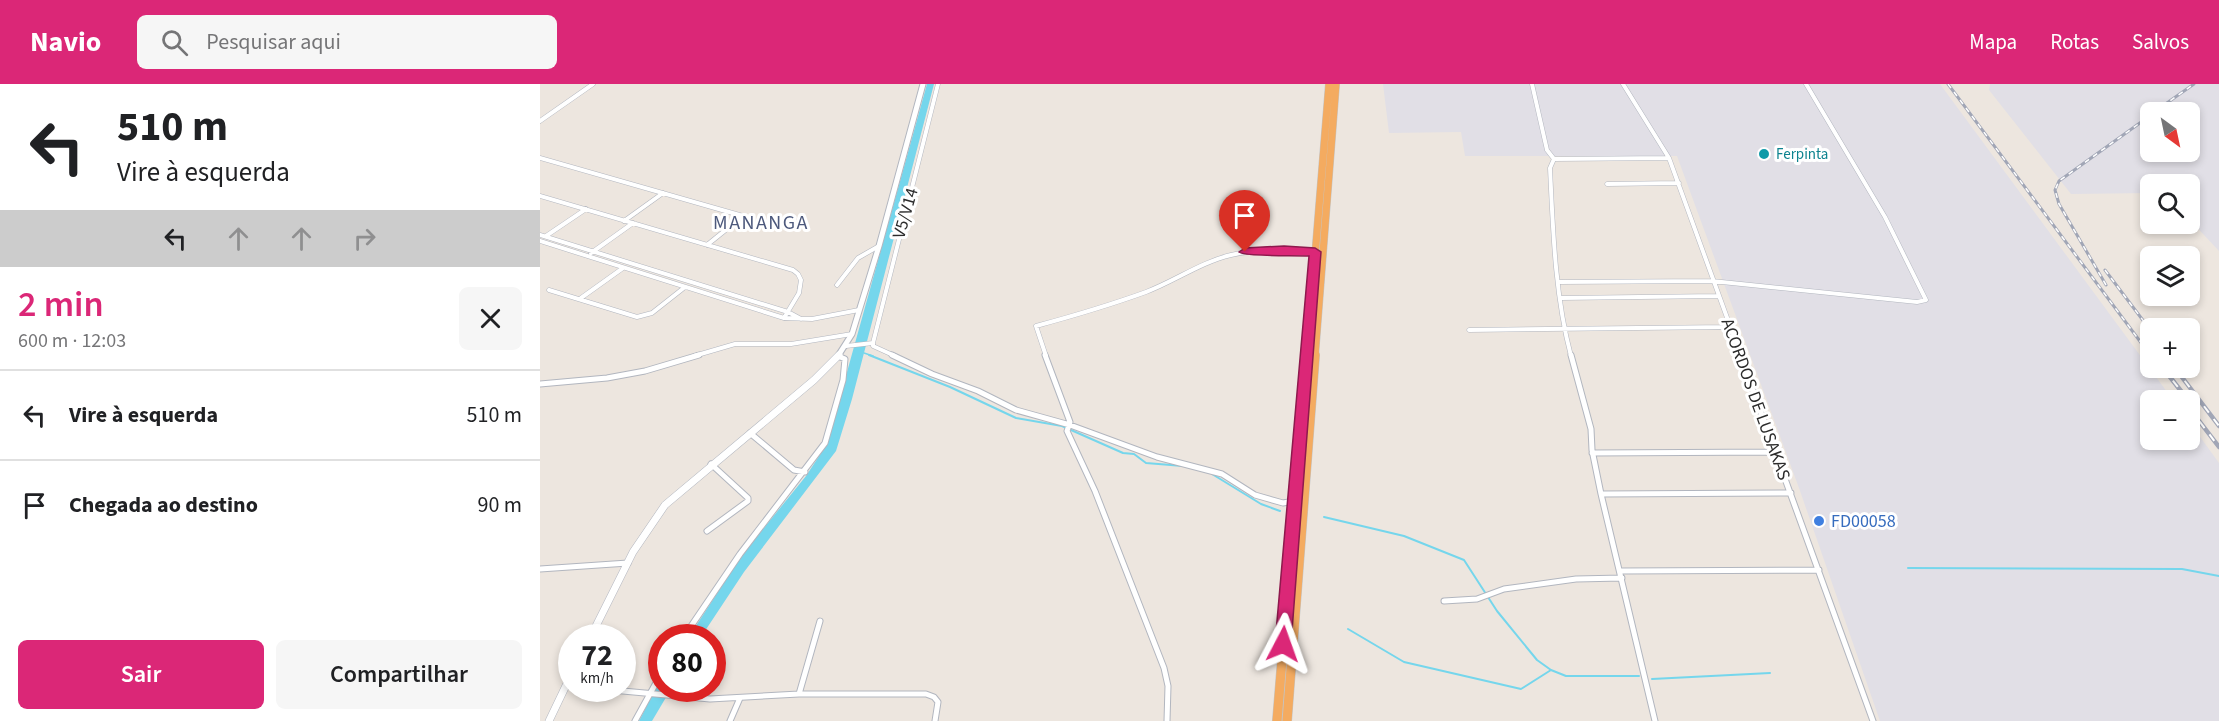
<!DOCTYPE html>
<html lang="pt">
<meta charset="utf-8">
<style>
body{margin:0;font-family:"Source Sans 3",sans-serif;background:#f6f6f6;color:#202124;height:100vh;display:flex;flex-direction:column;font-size:22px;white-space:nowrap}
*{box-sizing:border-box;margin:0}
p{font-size:20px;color:#757577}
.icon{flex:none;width:33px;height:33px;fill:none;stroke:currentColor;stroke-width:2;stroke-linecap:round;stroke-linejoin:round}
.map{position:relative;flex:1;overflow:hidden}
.panel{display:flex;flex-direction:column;background:#fff;width:540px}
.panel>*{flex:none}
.hud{background:#fff;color:#202124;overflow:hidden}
.needle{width:39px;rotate:147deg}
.tools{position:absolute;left:1600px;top:18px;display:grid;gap:12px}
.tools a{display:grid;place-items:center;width:60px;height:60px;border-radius:9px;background:#fff;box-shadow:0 3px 9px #0003;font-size:30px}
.speed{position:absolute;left:18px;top:540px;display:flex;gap:12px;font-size:30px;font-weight:700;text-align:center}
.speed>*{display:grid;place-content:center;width:78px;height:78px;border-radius:50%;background:#fff;box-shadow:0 3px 9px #0003;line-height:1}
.speed small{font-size:15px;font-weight:400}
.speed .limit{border:9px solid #d22;background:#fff;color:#111}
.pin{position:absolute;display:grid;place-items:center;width:51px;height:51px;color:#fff;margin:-62px -26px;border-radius:50% 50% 50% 0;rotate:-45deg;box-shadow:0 0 6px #0007}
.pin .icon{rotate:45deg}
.me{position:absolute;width:66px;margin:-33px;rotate:4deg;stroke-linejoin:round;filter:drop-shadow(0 0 4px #0008)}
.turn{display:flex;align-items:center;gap:21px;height:126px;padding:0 18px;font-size:27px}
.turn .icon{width:78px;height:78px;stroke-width:2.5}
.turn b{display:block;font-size:42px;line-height:51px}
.lanes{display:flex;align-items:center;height:57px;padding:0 18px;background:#0003;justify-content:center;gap:30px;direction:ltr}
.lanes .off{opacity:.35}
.round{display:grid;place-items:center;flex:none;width:63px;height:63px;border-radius:9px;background:#f6f6f6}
.summary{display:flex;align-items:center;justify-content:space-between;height:102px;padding:0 18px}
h1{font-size:36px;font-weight:600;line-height:45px;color:#db2777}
.primary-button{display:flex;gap:12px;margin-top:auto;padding:12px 18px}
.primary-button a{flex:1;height:69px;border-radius:9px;background:#db2777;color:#fff;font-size:24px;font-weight:600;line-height:69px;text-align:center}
.primary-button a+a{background:#f6f6f6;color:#202124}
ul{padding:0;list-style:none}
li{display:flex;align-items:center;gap:18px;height:90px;padding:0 18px;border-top:2px solid #e0e0e0}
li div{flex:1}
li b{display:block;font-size:22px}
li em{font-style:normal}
header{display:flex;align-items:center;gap:36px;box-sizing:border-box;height:84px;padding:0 30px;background:#db2777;color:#fff}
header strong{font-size:28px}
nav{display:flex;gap:33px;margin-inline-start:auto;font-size:21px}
.search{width:420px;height:54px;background:#f6f6f6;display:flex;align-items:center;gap:15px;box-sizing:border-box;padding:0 21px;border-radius:9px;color:#757577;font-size:22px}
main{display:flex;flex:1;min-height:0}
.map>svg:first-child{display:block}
</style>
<header>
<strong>Navio</strong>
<div class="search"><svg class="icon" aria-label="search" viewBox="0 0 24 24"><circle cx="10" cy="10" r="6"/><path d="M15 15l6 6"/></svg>Pesquisar aqui</div>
<nav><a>Mapa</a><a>Rotas</a><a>Salvos</a></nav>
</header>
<main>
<section class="panel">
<div class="hud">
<div class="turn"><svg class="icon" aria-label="left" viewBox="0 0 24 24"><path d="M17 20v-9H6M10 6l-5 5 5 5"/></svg><div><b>510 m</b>Vire à esquerda</div></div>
<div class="lanes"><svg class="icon" aria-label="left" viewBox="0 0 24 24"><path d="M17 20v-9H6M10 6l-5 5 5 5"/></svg><svg class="icon off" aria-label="ahead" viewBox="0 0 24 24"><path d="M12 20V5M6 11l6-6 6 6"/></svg><svg class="icon off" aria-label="ahead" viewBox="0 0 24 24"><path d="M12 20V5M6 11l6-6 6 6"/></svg><svg class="icon off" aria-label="right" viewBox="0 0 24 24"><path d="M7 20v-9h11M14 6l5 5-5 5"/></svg></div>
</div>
<div class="summary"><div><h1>2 min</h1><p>600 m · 12:03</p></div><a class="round"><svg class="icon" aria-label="close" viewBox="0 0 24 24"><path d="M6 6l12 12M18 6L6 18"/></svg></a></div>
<ul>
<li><svg class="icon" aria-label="left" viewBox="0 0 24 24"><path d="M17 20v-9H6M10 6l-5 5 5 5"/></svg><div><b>Vire à esquerda</b></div><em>510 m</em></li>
<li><svg class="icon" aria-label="arrive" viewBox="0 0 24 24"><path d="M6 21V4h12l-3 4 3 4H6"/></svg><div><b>Chegada ao destino</b></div><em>90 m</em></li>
</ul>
<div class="primary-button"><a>Sair</a><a>Compartilhar</a></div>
</section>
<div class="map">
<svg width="1679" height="637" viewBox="0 0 1679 637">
<rect width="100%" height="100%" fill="#ede6df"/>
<!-- industrial -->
<path fill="#e1dfe6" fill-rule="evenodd" d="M843 0H1400L1633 316H1611V356H1650V339L1679 379V637H1340L1259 404 1137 72H925L921 48 849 49Z
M1450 0H1679V167L1650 136V100H1611V109L1531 110 1449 6ZM1611 28H1650V68H1611Z"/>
<!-- water -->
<path fill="#75d6ec" d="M387 0H394L312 315 296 367 204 488 161 553 148 554 202 471 266 392 287 360Z
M121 594 122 604 131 605 112 637H99Z"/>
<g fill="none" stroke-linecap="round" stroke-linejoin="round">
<!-- stream-far1 -->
<path stroke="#75d6ec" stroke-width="1.5" d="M324 269 333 272"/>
<!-- stream -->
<path stroke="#75d6ec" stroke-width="2" d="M329 271 410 303 476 334 522 342 583 369 594 370 606 379 643 382
M672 390 721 420 740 427
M784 433 864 452 924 476 957 527 997 576 1011 586 1026 592H1099
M1368 484 1642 485 1679 492
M808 545 864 578 981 605 1011 586
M1112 595 1230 589"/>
<defs>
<path id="minor-far1" d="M992 0 1007 66 1014 75
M1083 0 1129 74 1201 272
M0 37 53 0
M0 74 203 132 167 161
M1014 75 1010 84C1013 147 1015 212 1031 272
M1014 75 1129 74
M1067 100 1139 99
M0 112 253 186 258 190 261 196 259 209 244 234
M84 137 123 109
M0 151 248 228 261 235
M6 152 46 125
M0 157 244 234 272 235 319 226
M51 169 93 139
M1019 198 1172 197 1377 218 1386 216 1345 133 1266 0
M297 201 318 174 339 162
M9 206 97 233 112 229 145 203
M41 214 83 184
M1021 214 1178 212
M929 246 1189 243
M333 259V262L355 272
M333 259 398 0
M306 262 333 259
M154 272 195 260H251L312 250
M506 272 496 242C533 232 570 221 606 208 635 197 661 178 691 171 720 164 749 167 778 168"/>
<path id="minor" d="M352 271 392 290 438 307 476 326 530 341 617 373 682 390 715 411 743 419 754 417
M505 271 530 338 527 347 555 407 624 584 628 602 627 637
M1031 271 1051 345 1052 366 1061 410 1115 637
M1200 271 1333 637
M0 300 67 294 105 287 159 271
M210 349 254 386 265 388
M1052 369 1235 368
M1061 410 1251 409
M167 447 208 417V414L171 380
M0 485 88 479
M1081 487 1279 486
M904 517 937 515 964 505 1036 495 1082 494
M143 554 200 470 285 359 303 296 305 275 298 272
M50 604 170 615 259 610H386L394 613 398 618 395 637
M259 610 280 537
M95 637 122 588
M190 637 200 614"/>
<path id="tertiary-far1" d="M298 272 312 250 339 162 383 0"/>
<path id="tertiary" d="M50 554 93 468 125 421 274 296 299 271
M9 637 32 589"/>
<path id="trunk-far1" d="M767 272 789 0
M775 272 796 0"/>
<path id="trunk" d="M737 637 767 271
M747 637 775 271"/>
</defs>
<!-- minor-far1 casing -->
<use href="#minor-far1" stroke="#b2b6bf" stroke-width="5"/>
<!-- minor casing -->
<use href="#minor" stroke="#b2b6bf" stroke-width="7"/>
<!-- tertiary-far1 casing -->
<use href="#tertiary-far1" stroke="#b2b6bf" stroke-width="7"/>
<!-- tertiary casing -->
<use href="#tertiary" stroke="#b2b6bf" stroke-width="8"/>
<!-- trunk-far1 casing -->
<use href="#trunk-far1" stroke="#c4c4c4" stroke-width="8"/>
<!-- trunk casing -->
<use href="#trunk" stroke="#c4c4c4" stroke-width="10"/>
<!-- minor-far1 -->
<use href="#minor-far1" stroke="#fff" stroke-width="4"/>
<!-- minor -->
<use href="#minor" stroke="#fff" stroke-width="5"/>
<!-- tertiary-far1 -->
<use href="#tertiary-far1" stroke="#fff" stroke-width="5"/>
<!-- tertiary -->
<use href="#tertiary" stroke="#fff" stroke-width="7"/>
<!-- trunk-far1 -->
<use href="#trunk-far1" stroke="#f4ab60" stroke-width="7"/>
<!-- trunk -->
<use href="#trunk" stroke="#f4ab60" stroke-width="9"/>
<defs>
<path id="rail-far1" d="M1408 0 1611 272
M1614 28 1654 0
M1565 186 1611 247
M1566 201 1519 120 1515 106 1519 97 1611 31"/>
<path id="rail" d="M1609 271 1611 273
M1623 284 1648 316
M1635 284 1679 342
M1650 325 1679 363"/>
</defs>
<!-- rail-far1 casing -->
<use href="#rail-far1" stroke="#a1a6b6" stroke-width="3"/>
<!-- rail casing -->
<use href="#rail" stroke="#a1a6b6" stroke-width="4.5"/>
<!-- rail-far1 -->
<use href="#rail-far1" stroke="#fff" stroke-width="1.5" stroke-dasharray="5" stroke-linecap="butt"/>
<!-- rail -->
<use href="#rail" stroke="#fff" stroke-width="2" stroke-dasharray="8" stroke-linecap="butt"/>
</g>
<!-- route -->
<path fill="#db2777" stroke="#8e194d" stroke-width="1.5" d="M744 162 775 164 781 168 751 560 749 565 743 568 737 565 735 560 769 172C756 171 705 173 699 168L705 164Z"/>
<!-- markers -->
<circle fill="#0f9aa8" stroke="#fff" stroke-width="2" cx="1224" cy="70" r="6"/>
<circle fill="#3f7fe0" stroke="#fff" stroke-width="2" cx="1279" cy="437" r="6"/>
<g text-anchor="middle" stroke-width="6" stroke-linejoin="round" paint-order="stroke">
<!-- far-culture labels -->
<g font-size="15" fill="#0d838f" stroke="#fff" text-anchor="start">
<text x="1236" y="75">Ferpinta</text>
</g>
<!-- street labels -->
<g font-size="18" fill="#2c2c2c" stroke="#fff">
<text transform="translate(365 129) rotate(-74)" y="6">V5/V14</text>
<text transform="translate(1216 315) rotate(70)" y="6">ACORDOS DE LUSAKAS</text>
</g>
<!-- shop labels -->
<g font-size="18" fill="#366cbe" stroke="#fff" text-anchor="start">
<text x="1291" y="443">FD00058</text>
</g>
<!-- neighbourhood labels -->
<g font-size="20" letter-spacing="1.5" fill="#4d597c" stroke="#fff">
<text x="221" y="145">MANANGA</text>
</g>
</g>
</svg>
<div class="tools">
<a><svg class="needle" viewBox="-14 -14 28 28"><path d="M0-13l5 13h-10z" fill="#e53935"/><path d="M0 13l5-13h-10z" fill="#757577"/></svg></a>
<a><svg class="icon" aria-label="search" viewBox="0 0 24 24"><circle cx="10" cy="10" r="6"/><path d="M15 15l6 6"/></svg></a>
<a><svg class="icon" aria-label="layers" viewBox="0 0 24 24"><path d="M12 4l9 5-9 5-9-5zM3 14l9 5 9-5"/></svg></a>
<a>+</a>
<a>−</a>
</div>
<div class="speed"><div>72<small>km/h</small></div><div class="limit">80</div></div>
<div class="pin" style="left:705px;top:168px;background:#d93025"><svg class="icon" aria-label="arrive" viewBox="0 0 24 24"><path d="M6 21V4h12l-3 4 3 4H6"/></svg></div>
<svg class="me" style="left:743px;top:560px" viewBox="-20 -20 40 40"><path d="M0-17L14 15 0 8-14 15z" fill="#db2777" stroke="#fff" stroke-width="4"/></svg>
</div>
</main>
